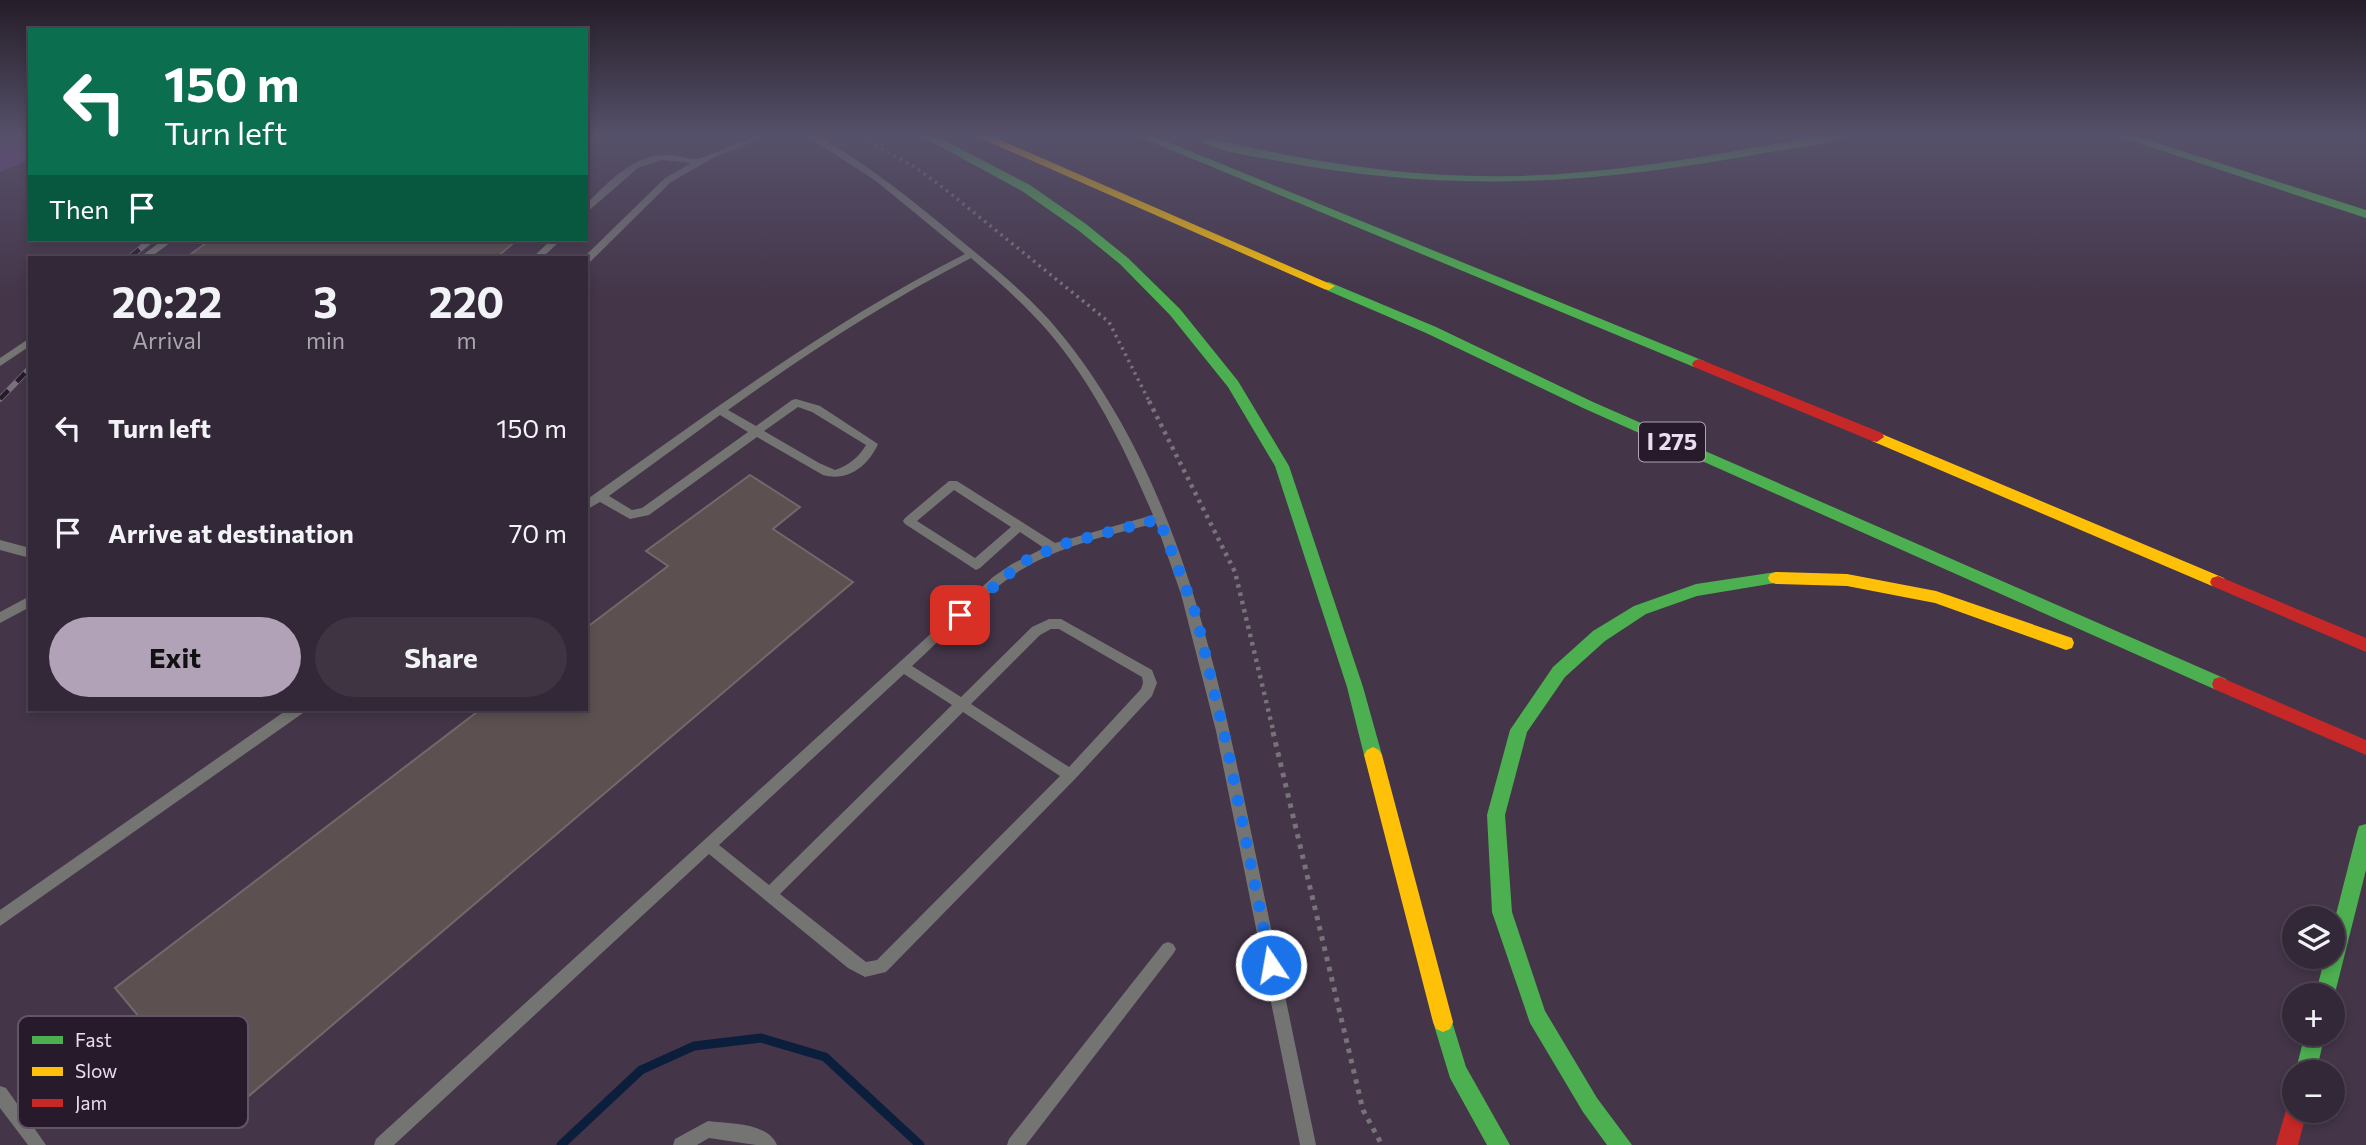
<!DOCTYPE html>
<meta charset="utf-8">
<style>
body{margin:0;font-family:Commissioner,sans-serif;background:#3e3442;color:#f1f3f6;height:100vh;display:flex;flex-direction:column;font-size:26px;white-space:nowrap}
*{box-sizing:border-box;margin:0}
p{font-size:23px;color:#a9a6ad}
.icon{flex:none;width:38px;height:38px;fill:none;stroke:currentColor;stroke-width:2;stroke-linecap:round;stroke-linejoin:round}
.map{position:relative;flex:1;overflow:hidden}
.details{position:absolute;left:28px;top:256px;width:560px;height:455px;display:flex;flex-direction:column;background:#332837;border-radius:0px;box-shadow:0 4px 10px #0003,0 0 0 2px #4e4452}
.details>*{flex:none}
.banner{position:absolute;left:28px;top:28px;width:560px;height:214px;border-radius:0px;box-shadow:0 4px 10px #0003,0 0 0 2px #4e4452;background:#0b6e4f;color:#fff;overflow:hidden}
.fabs{position:absolute;left:2282px;top:906px;display:grid;gap:14px}
.fabs a{display:grid;place-items:center;width:63px;height:63px;border-radius:50%;background:#332837;box-shadow:0 4px 10px #0003,0 0 0 2px #4e4452;font-size:35px}
.pin{position:absolute;display:grid;place-items:center;width:60px;height:60px;color:#fff;margin:-30px;border-radius:14px;box-shadow:0 4px 10px #0006}
.me{position:absolute;width:77px;margin:-38px;rotate:348deg;stroke-linejoin:round;filter:drop-shadow(0 0 5px #0008)}
.turn{display:flex;align-items:center;gap:24px;height:147px;padding:0 21px;font-size:32px}
.turn .icon{width:91px;height:91px;stroke-width:2.5}
.turn b{display:block;font-size:49px;line-height:60px}
.then{display:flex;align-items:center;height:66px;padding:0 21px;background:#0003;gap:14px;font-size:26px}
.eta{display:flex;justify-content:space-evenly;align-items:center;height:119px;text-align:center}
.eta b{font-size:42px;font-weight:700;line-height:49px}
.primary-button{display:flex;gap:14px;margin-top:auto;padding:14px 21px}
.primary-button a{flex:1;height:80px;border-radius:42px;background:#b1a2b7;color:#111;font-size:28px;font-weight:700;line-height:80px;text-align:center}
.primary-button a+a{background:#3e3442;color:#f1f3f6}
ul{padding:0;list-style:none}
li{display:flex;align-items:center;gap:21px;height:105px;padding:0 21px}
li div{flex:1}
li b{display:block;font-size:26px}
li em{font-style:normal}
.map>svg:first-child{display:block}
</style>
<div class="map">
<svg width="2366" height="1145" viewBox="0 0 2366 1145">
<rect width="100%" height="100%" fill="#443549"/>
<!-- green -->
<path fill="#773a8c" d="M0 135H30V159L0 172Z"/>
<g fill="none" stroke-linecap="round" stroke-linejoin="round">
<!-- stream -->
<path stroke="#0b1e3b" stroke-width="9" d="M561 1145 641 1070 694 1046 761 1038 825 1057 920 1145"/>
</g>
<!-- building -->
<path fill="#5c5051" stroke="#746868" stroke-width="2" d="M210 240H517L497 257H187Z
M750 475 800 507 773 529 853 582 223 1118 115 988 481 709H586V628L668 566 646 551Z"/>
<g fill="none" stroke-linecap="round" stroke-linejoin="round">
<!-- path-far2 -->
<path stroke="#777478" stroke-width="3.5" stroke-dasharray="2.5 4.5" stroke-linecap="butt" d="M857 135 915 167 946 190 1109 322 1150 403"/>
<!-- path-far1 -->
<path stroke="#777478" stroke-width="4.5" stroke-dasharray="3.5 5" stroke-linecap="butt" d="M1149 401 1235 572 1274 734"/>
<!-- path -->
<path stroke="#777478" stroke-width="5" stroke-dasharray="4.5 6" stroke-linecap="butt" d="M1273 732 1363 1110 1382 1145"/>
<!-- lane -->
<path fill="#747573" fill-rule="evenodd" d="M757 135H769L713 158 671 182 589 263 586 264V257H584L665 178 691 163 662 160 638 168 586 213V204C608 183 630 157 663 155 674 154 685 159 696 159 702 159 747 139 757 135Z
M805 135H816C868 164 913 201 959 239 997 270 1036 301 1066 340 1182 487 1219 677 1256 856 1276 952 1296 1049 1316 1145H1300L1216 731 1181 594 1156 523C1110 535 1062 545 1021 570 984 593 945 636 912 666L961 697 1032 627 1049 619H1061L1152 670 1157 683 1152 696 1075 779 886 972 865 977 848 968 709 854 394 1145H374L376 1139 993 577 1012 564 1044 548 1020 532 980 568 976 570 905 524 903 521 905 518 949 481H957L1055 543 1153 515C1125 449 1093 383 1046 329 1023 303 997 280 971 258 885 302 806 354 728 410L756 426 792 400 796 399 820 406 878 444C868 466 848 482 823 475L757 437 649 515 630 519 600 502 586 510V500C710 413 830 322 965 254L876 181ZM798 407 812 412 866 445C859 457 848 466 835 470L819 463 764 431ZM720 415 748 432 642 508 632 510 609 496ZM954 490 1011 527 975 558 917 521ZM1051 629H1059L1142 677 1143 683 1141 689 1069 767 971 704 1040 635ZM904 674 952 705 769 885 719 845ZM963 712 1060 776 877 960 866 962 780 894Z
M163 240H174L151 257H140Z
M551 240H561L543 257H533Z
M30 338V346L0 366V358Z
M0 540 30 548V558L0 550Z
M30 596V607L0 623V612Z
M288 709H305L303 713 0 926V910Z
M1168 942 1173 944 1176 949 1173 954 1026 1145H1007L1009 1139 1163 944Z
M0 1086 6 1088 46 1145H28L0 1108Z
M708 1121C729 1124 768 1122 777 1145H756L709 1138 697 1145H673L675 1139Z"/>
<!-- fast -->
<path fill="#4caf50" fill-rule="evenodd" d="M919 135H934L1030 185 1086 224 1128 258 1180 309 1238 381 1289 466 1363 687 1382 755 1379 760 1373 763 1367 760 1364 755 1347 687 1275 466 1228 387 1170 315 1120 264 1078 230 1022 191Z
M1135 135H1151L1704 361 1706 364 1704 367H1694Z
M1823 135H1848C1836 144 1788 149 1770 152 1598 184 1452 194 1278 161 1259 157 1216 152 1201 141L1207 138C1309 162 1413 179 1518 176 1621 173 1722 154 1823 135Z
M2114 135H2132L2366 210V218Z
M1329 282 1436 327 1593 402 2226 679 2228 684 2226 689 2220 691 2214 689 1583 408 1426 333 1324 289V283Z
M1776 572 1782 574 1784 578 1782 582 1697 596 1646 614 1605 641 1565 677 1527 732 1505 815 1512 912 1545 1011 1597 1098 1632 1145H1607L1583 1112 1530 1023 1492 912 1487 815 1510 730 1553 667 1593 631 1634 606 1696 584Z
M2366 824V870L2333 1001V996H2315L2325 957H2333V926L2357 832 2359 826Z
M1443 1012 1450 1015 1466 1067 1510 1145H1487L1450 1078 1433 1022 1436 1015Z
M2305 1034H2325L2316 1073H2295Z"/>
<!-- slow -->
<path fill="#ffc107" fill-rule="evenodd" d="M973 135H989L1335 286 1329 290 1324 289Z
M1877 432 2224 578 2226 582 2224 586H2212L1872 441 1870 437Z
M1776 572 1847 574 1936 591 2072 638 2074 643 2072 648 2066 650 1935 603 1847 586 1776 584 1770 582 1768 578 1770 574Z
M1373 747 1379 750 1382 755 1453 1022 1450 1029 1443 1032 1436 1029 1433 1022 1364 755 1367 750Z"/>
<!-- jam -->
<path fill="#c62828" fill-rule="evenodd" d="M1699 359 1882 433 1884 437 1877 442 1872 441 1694 367 1692 364 1694 361Z
M2218 576 2366 638V652L2212 586 2210 582 2212 578Z
M2220 677 2366 740V755L2214 689 2212 684 2214 679Z
M2294 1101V1111H2307L2298 1145H2276L2288 1103Z"/>
<defs>
<path id="rail" d="M130 257 151 240
M0 399 30 368"/>
</defs>
<!-- rail casing -->
<use href="#rail" stroke="#78737a" stroke-width="6"/>
<!-- rail -->
<use href="#rail" stroke="#271b2b" stroke-width="4.5" stroke-dasharray="12" stroke-linecap="butt"/>
</g>
<!-- sky -->
<linearGradient id="sky" x2="0" y2="1"><stop stop-color="#251d28"/><stop offset="0.46" stop-color="#56516a"/><stop offset="1" stop-color="#56516a" stop-opacity="0"/></linearGradient>
<rect width="2366" height="295" fill="url(#sky)"/>
<g fill="none" stroke-linecap="round" stroke-linejoin="round">
<!-- route -->
<path stroke="#1a73e8" stroke-width="12" stroke-dasharray="0 21.6" d="M960 615 1023 562 1060 545 1159 519 1196 615 1227 746 1271 965"/>
</g>
<g text-anchor="middle" stroke-width="5" stroke-linejoin="round" paint-order="stroke">
<!-- shield labels -->
<rect fill="#271b2b" stroke="#b1a2b6" stroke-width="2" x="1639" y="422.5" width="66" height="39" rx="5"/>
<g font-size="23" font-weight="bold" fill="#ecdcf2">
<text x="1672" y="450">I 275</text>
</g>
</g>
<!-- legend -->
<rect x="18" y="1016" width="230" height="112" rx="10" fill="#271b2b" stroke="#625567" stroke-width="2"/>
<rect x="32" y="1036" width="31" height="8" fill="#4caf50"/>
<rect x="32" y="1067" width="31" height="9" fill="#ffc107"/>
<rect x="32" y="1099" width="31" height="8" fill="#c62828"/>
<g font-size="19" fill="#ecdcf2">
<text x="75" y="1047">Fast</text>
<text x="75" y="1078">Slow</text>
<text x="75" y="1110">Jam</text>
</g>
</svg>
<div class="fabs">
<a><svg class="icon" aria-label="layers" viewBox="0 0 24 24"><path d="M12 4l9 5-9 5-9-5zM3 14l9 5 9-5"/></svg></a>
<a>+</a>
<a>−</a>
</div>
<div class="pin" style="left:960px;top:615px;background:#d93025"><svg class="icon" aria-label="arrive" viewBox="0 0 24 24"><path d="M6 21V4h12l-3 4 3 4H6"/></svg></div>
<svg class="me" style="left:1271px;top:965px" viewBox="-20 -20 40 40"><circle r="17" fill="#1a73e8" stroke="#fff" stroke-width="3"/><path d="M0-11L8 9 0 5-8 9z" fill="#fff"/></svg>
<div class="banner">
<div class="turn"><svg class="icon" aria-label="left" viewBox="0 0 24 24"><path d="M17 20v-9H6M10 6l-5 5 5 5"/></svg><div><b>150 m</b>Turn left</div></div>
<div class="then">Then<svg class="icon" aria-label="arrive" viewBox="0 0 24 24"><path d="M6 21V4h12l-3 4 3 4H6"/></svg></div>
</div>
<section class="details">
<div class="eta">
<div><b>20:22</b><p>Arrival</p></div>
<div><b>3</b><p>min</p></div>
<div><b>220</b><p>m</p></div>
</div>
<ul>
<li><svg class="icon" aria-label="left" viewBox="0 0 24 24"><path d="M17 20v-9H6M10 6l-5 5 5 5"/></svg><div><b>Turn left</b></div><em>150 m</em></li>
<li><svg class="icon" aria-label="arrive" viewBox="0 0 24 24"><path d="M6 21V4h12l-3 4 3 4H6"/></svg><div><b>Arrive at destination</b></div><em>70 m</em></li>
</ul>
<div class="primary-button"><a>Exit</a><a>Share</a></div>
</section>
</div>
